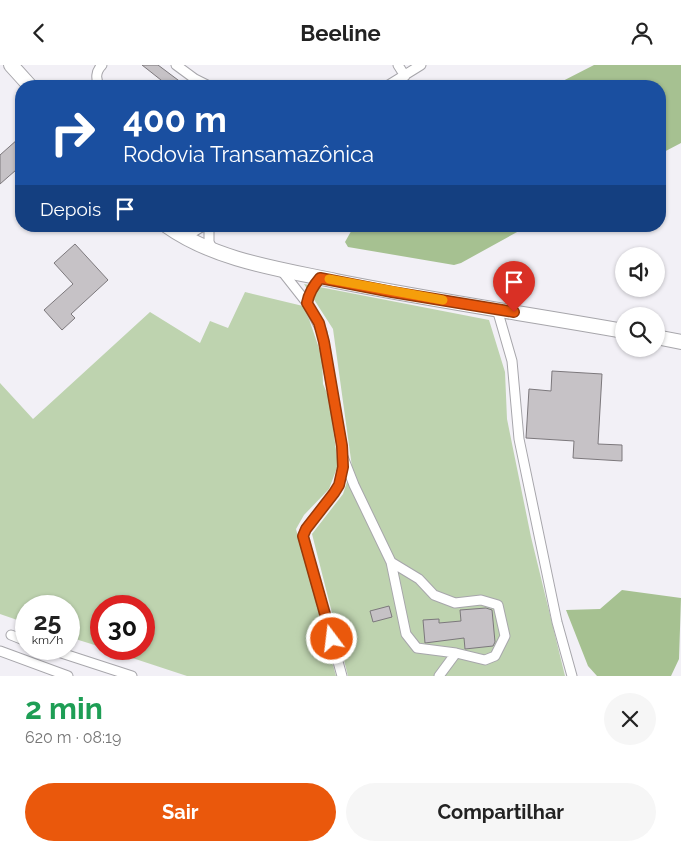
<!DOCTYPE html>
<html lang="pt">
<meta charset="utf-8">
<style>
body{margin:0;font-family:Raleway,sans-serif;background:#f6f6f6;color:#222;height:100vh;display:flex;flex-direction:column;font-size:19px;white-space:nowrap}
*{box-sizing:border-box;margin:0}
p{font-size:16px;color:#767676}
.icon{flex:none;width:28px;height:28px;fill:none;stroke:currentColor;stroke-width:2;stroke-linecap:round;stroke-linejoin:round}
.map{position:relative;height:611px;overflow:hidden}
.drawer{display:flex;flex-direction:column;background:#fff;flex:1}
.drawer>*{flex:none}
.banner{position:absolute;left:15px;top:15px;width:651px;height:152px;border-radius:20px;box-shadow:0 1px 4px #0004;background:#1a4fa0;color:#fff;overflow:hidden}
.controls{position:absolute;left:615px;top:182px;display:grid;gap:10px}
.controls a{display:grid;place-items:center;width:50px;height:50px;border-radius:50%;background:#fff;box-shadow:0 1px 4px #0004;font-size:25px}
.speed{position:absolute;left:15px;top:530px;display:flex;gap:10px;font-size:25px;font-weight:700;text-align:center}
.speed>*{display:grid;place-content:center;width:65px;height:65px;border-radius:50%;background:#fff;box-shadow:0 1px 4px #0004;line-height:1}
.speed small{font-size:12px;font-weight:400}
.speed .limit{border:8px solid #d22;background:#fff;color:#111}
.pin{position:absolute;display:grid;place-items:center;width:42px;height:42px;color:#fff;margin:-51px -21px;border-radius:50% 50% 50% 0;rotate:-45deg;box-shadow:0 0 5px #0007}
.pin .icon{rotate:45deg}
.me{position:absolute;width:55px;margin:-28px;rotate:345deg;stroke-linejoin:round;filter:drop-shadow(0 0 4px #0008)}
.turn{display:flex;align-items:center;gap:18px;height:105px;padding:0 25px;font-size:22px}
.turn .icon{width:65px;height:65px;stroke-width:2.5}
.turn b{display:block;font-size:35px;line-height:42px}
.then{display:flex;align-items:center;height:48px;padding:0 25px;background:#0003;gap:10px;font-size:19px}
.round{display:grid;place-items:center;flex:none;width:52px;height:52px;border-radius:26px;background:#f6f6f6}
.headline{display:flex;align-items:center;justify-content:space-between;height:85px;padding:0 25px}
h1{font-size:30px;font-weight:700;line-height:38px;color:#1e9e55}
.primary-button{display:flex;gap:10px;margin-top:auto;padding:10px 25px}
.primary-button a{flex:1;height:58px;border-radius:30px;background:#ea580c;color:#fff;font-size:20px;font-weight:700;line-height:58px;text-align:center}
.primary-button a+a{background:#f6f6f6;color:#222}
header{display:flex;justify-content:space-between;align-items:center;height:65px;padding:0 25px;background:#fff;font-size:22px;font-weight:700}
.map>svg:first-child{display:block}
</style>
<header><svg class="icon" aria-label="back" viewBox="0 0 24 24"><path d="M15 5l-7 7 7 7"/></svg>Beeline<svg class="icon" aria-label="person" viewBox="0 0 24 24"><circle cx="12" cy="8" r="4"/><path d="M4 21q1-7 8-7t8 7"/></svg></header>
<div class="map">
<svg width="681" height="611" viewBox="0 0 681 611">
<rect width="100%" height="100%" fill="#f2f0f6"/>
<!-- green -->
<path fill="#bed3af" d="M304 219 489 255 505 307 507 354 531 472 565 611H348L312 469 343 429 352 402 333 264Z
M245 227 303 241 309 254 322 292 323 319 329 333 338 400 329 424 304 450 296 464 336 611H187L105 584H144V541H101V582L69 572V541H26V558L0 549V318L33 354 150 247 200 278 210 256 228 263Z"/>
<!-- forest -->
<path fill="#a6c191" d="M594 0H681V78L660 89V21H553Z
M354 161H528L461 198 454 200 348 182 345 177Z
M622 525 681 533 679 594 671 611H597L588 601 566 545 600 544Z"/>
<!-- building -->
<path fill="#c6c2c6" stroke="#7c787c" d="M142 0H158L186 21H165L166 19Z
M18 74 21 77V111L16 105 0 119V90Z
M75 179 108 215 71 249 75 253 62 265 44 245 73 219 54 198Z
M552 306 602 309 598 379 622 380V396L573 393 574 376 526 373 529 324 551 326Z
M389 541 392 552 373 557 370 546Z
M486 543 492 545 495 577 493 581 465 584 464 573 425 578 423 555 439 554V558L461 556 460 545Z"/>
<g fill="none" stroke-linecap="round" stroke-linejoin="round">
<defs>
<path id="minor" d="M176 0 195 14 209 21
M398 0 405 11
M100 21C95 14 96 6 102 0
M387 21 421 0
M209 161V177L213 185
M181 170 190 169 203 161
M281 205 307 238 322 267 342 381 343 402 339 420 334 428 306 464 303 471 342 611
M307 238 309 229 320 213
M497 244 512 296 519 374 557 557 572 611
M343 392 354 420 391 497 406 569 417 583 456 588 485 595 495 591 505 571 498 540 481 535 455 538 434 530 419 514 391 497
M11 570 26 576
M49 584 132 611
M0 586 68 611
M439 611 456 588"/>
<path id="highway" d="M11 0 30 21
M167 161C215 195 279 204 336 216 431 235 528 249 624 266
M656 272 681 277"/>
</defs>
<!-- minor casing -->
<use href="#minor" stroke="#a7a6ab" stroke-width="11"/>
<!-- highway casing -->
<use href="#highway" stroke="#a7a6ab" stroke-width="16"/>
<!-- minor -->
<use href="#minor" stroke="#fff" stroke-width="9"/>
<!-- highway -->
<use href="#highway" stroke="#fff" stroke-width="14"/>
</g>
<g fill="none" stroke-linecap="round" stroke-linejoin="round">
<defs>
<path id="route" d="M332 574 303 471 306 464 334 428 339 420 343 402 342 381 324 277 319 258 307 238C309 228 313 221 320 213L392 227 514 247"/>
</defs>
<!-- route casing -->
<use href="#route" stroke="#983908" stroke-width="12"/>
<!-- route -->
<use href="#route" stroke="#ea580c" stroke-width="9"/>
<!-- slow -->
<path stroke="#f59e0b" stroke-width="9" d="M329 214 443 235"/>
</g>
</svg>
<div class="controls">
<a><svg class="icon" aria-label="sound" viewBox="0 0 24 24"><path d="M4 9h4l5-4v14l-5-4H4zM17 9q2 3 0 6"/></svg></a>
<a><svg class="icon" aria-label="search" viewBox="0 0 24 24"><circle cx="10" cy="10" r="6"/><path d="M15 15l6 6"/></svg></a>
</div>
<div class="speed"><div>25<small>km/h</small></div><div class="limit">30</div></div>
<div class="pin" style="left:514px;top:247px;background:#d93025"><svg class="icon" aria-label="arrive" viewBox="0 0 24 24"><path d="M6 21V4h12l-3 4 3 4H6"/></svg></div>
<svg class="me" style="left:332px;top:574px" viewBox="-20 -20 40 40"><circle r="17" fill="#ea580c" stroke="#fff" stroke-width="3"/><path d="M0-11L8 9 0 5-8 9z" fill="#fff"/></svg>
<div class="banner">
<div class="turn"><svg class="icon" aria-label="right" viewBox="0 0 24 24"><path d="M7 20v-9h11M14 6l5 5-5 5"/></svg><div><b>400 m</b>Rodovia Transamazônica</div></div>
<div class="then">Depois<svg class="icon" aria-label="arrive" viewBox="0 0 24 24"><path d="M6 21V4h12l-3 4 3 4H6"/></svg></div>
</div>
</div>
<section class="drawer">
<div class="headline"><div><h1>2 min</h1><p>620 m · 08:19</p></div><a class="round"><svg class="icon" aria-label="close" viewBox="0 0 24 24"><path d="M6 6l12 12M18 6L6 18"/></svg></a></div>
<div class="primary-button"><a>Sair</a><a>Compartilhar</a></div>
</section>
